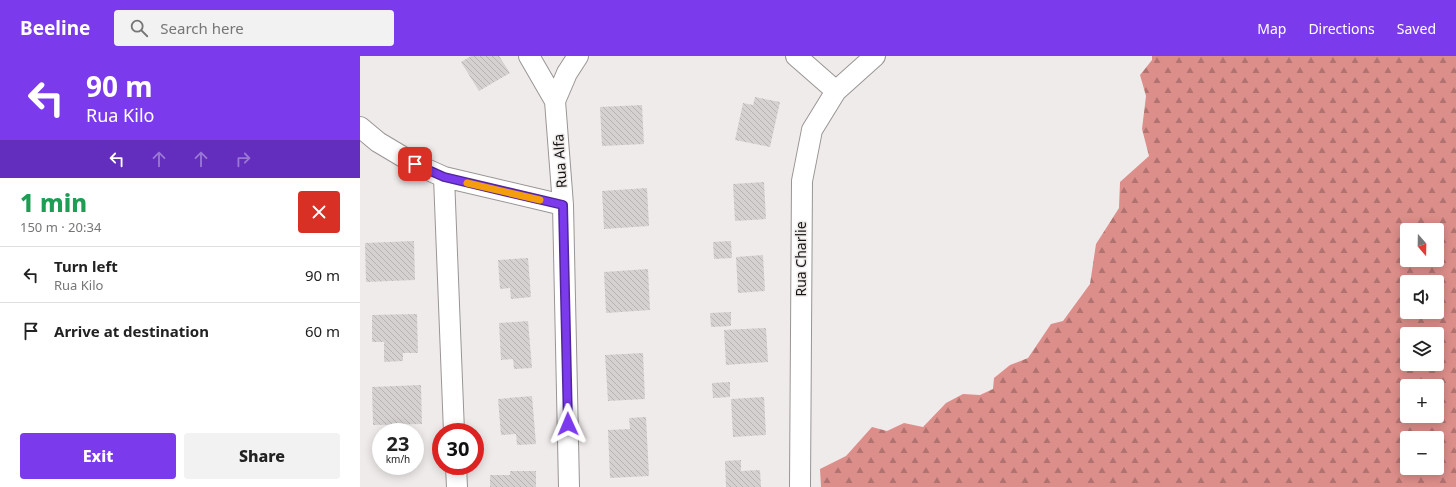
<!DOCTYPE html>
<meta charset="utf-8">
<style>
body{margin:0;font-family:"Noto Sans",sans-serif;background:#f2f2f2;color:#222;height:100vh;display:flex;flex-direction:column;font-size:15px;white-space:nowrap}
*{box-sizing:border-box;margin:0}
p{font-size:13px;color:#767676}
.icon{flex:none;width:22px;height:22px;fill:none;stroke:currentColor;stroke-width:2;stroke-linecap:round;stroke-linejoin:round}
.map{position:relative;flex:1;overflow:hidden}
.sheet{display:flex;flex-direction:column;background:#fff;width:360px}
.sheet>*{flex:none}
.banner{background:#7c3aed;color:#fff;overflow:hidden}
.needle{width:26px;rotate:160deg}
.buttons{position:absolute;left:1040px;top:167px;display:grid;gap:8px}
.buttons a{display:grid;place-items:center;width:44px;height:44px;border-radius:4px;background:#fff;box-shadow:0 2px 10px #0003;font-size:20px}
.speed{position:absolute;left:12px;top:367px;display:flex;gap:8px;font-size:20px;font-weight:700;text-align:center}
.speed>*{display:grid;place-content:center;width:52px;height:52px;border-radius:50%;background:#fff;box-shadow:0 2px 10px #0003;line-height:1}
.speed small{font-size:10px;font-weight:400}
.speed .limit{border:6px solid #d22;background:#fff;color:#111}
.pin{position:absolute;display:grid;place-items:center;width:34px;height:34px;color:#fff;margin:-17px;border-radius:8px;box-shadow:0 2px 6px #0006}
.me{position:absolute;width:44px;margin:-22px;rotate:359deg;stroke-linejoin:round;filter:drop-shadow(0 0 3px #0008)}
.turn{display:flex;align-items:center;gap:14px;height:84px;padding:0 20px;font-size:18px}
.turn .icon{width:52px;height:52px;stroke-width:2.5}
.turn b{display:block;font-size:28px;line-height:34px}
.lanes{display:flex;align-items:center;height:38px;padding:0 20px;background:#0003;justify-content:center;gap:20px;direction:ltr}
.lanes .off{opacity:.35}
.round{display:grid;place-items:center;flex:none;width:42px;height:42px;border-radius:4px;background:#f2f2f2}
.headline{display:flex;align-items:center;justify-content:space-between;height:68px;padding:0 20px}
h1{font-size:24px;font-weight:800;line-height:30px;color:#1e9e55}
.action{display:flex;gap:8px;margin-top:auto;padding:8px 20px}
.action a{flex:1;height:46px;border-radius:4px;background:#7c3aed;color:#fff;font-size:16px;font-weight:800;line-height:46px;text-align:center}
.action a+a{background:#f2f2f2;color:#222}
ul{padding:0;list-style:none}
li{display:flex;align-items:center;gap:12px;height:56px;padding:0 20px;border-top:1px solid #e0e0e0}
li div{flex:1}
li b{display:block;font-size:15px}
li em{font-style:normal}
header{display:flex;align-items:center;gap:24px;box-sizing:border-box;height:56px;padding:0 20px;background:#7c3aed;color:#fff}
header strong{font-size:19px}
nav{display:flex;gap:22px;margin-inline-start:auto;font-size:14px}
.search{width:280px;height:36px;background:#f2f2f2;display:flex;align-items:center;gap:10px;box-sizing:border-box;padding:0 14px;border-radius:4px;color:#767676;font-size:15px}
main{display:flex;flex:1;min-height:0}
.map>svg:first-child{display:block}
</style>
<header>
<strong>Beeline</strong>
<div class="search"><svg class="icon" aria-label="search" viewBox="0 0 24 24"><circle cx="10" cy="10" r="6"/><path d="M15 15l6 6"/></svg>Search here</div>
<nav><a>Map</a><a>Directions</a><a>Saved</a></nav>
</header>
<main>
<section class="sheet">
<div class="banner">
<div class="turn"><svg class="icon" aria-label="left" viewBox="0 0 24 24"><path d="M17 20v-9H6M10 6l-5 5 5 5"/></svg><div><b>90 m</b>Rua Kilo</div></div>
<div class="lanes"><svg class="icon" aria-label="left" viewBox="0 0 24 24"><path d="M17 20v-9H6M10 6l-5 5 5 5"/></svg><svg class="icon off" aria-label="ahead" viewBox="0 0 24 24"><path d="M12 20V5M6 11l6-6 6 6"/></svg><svg class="icon off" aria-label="ahead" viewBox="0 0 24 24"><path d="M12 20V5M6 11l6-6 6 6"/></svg><svg class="icon off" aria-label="right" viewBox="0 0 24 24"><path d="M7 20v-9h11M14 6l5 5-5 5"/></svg></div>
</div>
<div class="headline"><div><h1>1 min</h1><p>150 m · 20:34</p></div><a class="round" style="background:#d93025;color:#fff"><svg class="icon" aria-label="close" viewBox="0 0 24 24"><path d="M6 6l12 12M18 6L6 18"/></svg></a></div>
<ul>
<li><svg class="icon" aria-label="left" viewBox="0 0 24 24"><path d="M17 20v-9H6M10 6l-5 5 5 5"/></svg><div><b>Turn left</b><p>Rua Kilo</p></div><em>90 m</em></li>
<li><svg class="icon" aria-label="arrive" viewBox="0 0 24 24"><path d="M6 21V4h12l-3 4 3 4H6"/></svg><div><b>Arrive at destination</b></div><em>60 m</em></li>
</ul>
<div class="action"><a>Exit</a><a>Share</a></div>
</section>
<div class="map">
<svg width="1096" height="431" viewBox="0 0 1096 431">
<defs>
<pattern id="forest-firs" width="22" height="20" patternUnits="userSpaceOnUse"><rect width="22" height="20" fill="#dc8e8a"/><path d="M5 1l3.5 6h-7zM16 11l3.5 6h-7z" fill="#b17370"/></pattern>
<pattern id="building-back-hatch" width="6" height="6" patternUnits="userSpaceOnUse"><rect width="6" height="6" fill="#d6d1d1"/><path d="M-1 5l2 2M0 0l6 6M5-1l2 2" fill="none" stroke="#b7b3b3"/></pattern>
</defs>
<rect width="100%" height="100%" fill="#f0ebeb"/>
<!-- forest -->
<path fill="url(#forest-firs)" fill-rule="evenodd" d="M792 0H1096V431H461L460 413 486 400 512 371 527 375 544 367 563 371 586 347 603 338 620 339 633 333 634 322 650 309 668 302 691 268 703 265 730 228 736 188 759 152 760 126 789 100 782 73 786 40 780 19 792 4ZM1047 174H1077V204H1047ZM1047 226H1077V256H1047ZM1047 278H1077V308H1047ZM1047 330H1077V360H1047ZM1047 382H1077V412H1047Z"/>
<!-- building -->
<path fill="url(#building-back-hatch)" d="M111 0H139L150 17 119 35 101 6Z
M395 41 420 46 410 91 375 84 383 47 393 49Z
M282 49 284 88 242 90 240 51Z
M404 126 406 163 375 165 373 128Z
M287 132 289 170 244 173 242 135Z
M54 185 55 224 6 226 5 187Z
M371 185 372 202 354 203 353 186Z
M403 199 405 235 378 237 376 201Z
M168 202 171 241 151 243 150 232 140 233 138 204Z
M288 213 290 254 246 257 244 216Z
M371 256V270L351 271 350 257Z
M57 258 58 297H43V305L24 306V286H12V259Z
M168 265 172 312 154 313 153 303 141 304 139 267Z
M406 272 408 306 366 309 364 274Z
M283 297 285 343 248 345 245 299Z
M370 326V341L353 342 352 327Z
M61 329 62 368 13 369 12 331Z
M172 340 176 388 157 389 156 378 141 379 138 343Z
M404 341 406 379 373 381 371 343Z
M286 361 289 420 250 422 248 374 270 373 269 362Z
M381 404V415L400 414 401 431H366L365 405Z
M150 415H176V431H130V419H150Z"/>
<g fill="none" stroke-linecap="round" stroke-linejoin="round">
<defs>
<path id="minor" d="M169 0 195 45
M436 0 476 35
M0 71 18 86 55 108 84 121 203 149
M84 121 94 376
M96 410 97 431
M209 431 203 149 195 45 207 17 218 0
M440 431 442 125 452 74 476 35 515 0"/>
</defs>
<!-- minor casing -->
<use href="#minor" stroke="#9a9595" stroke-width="22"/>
<!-- minor -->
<use href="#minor" stroke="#fff" stroke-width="20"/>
</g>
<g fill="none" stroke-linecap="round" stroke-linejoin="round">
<defs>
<path id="route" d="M55 108 84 121 203 149 208 368"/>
</defs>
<!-- route casing -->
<use href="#route" stroke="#51269a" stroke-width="10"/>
<!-- route -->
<use href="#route" stroke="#7c3aed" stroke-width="7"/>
<!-- slow -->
<path stroke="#f59e0b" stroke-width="7" d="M107 127 180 144"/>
</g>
<g text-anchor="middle" stroke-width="3" stroke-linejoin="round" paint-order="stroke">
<!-- street labels -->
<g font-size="14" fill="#161414" stroke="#f0ebeb">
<text transform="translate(200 105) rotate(-94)" y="5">Rua Alfa</text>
<text transform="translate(441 203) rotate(-90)" y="5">Rua Charlie</text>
</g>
</g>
</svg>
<div class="buttons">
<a><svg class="needle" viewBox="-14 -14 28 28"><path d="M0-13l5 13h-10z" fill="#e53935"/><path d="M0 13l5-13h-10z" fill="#767676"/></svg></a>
<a><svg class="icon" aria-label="sound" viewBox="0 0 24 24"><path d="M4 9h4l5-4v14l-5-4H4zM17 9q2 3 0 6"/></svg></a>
<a><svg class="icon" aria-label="layers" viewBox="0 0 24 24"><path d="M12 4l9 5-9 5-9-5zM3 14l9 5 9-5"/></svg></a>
<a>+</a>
<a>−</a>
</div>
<div class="speed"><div>23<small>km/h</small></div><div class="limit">30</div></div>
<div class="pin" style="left:55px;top:108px;background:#d93025"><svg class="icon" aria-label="arrive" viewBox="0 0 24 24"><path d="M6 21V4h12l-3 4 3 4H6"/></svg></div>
<svg class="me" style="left:208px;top:368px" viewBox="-20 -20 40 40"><path d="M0-17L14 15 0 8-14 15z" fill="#7c3aed" stroke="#fff" stroke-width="4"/></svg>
</div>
</main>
